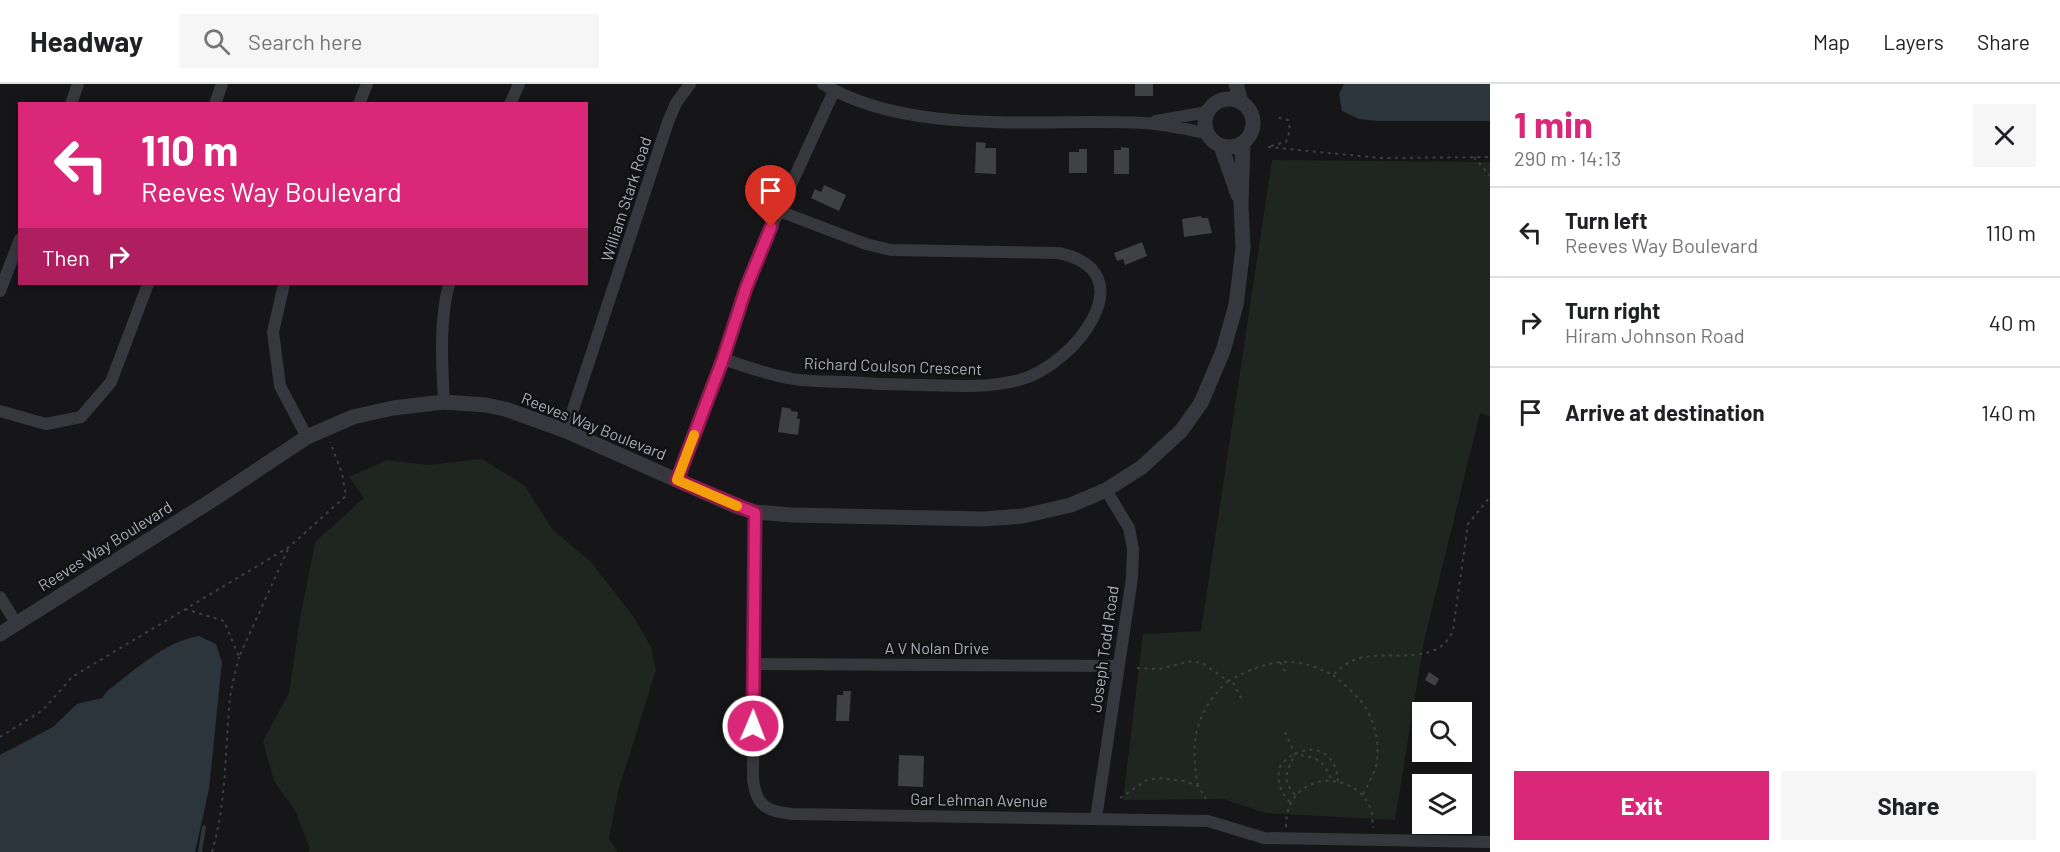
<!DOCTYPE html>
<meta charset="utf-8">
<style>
body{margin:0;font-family:Barlow,sans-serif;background:#f6f6f6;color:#202124;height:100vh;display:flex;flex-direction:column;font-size:22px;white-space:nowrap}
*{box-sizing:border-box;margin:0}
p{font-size:20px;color:#757577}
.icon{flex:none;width:33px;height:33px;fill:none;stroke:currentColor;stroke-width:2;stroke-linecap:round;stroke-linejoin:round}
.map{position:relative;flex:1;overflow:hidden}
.details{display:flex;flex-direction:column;background:#fff;width:570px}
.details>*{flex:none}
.banner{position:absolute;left:18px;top:18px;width:570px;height:183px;border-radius:0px;box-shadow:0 3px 9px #0003;background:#db2777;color:#fff;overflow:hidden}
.controls{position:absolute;left:1412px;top:618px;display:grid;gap:12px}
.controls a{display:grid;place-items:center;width:60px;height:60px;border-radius:0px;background:#fff;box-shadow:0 3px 9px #0003;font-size:30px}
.pin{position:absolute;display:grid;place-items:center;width:51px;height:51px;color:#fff;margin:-62px -26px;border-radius:50% 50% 50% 0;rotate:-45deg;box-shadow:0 0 6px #0007}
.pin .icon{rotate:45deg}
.me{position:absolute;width:66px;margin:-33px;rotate:1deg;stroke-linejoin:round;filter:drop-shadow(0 0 4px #0008)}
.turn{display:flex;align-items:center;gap:21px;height:126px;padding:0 24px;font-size:27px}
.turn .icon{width:78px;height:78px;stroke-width:2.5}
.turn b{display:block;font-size:42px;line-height:51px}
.then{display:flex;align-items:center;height:57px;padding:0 24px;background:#0003;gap:12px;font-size:22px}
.round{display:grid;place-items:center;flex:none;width:63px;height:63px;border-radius:0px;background:#f6f6f6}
.summary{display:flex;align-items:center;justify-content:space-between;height:102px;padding:0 24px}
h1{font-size:36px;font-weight:700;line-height:45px;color:#db2777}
.primary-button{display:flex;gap:12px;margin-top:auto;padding:12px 24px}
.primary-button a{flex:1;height:69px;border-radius:0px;background:#db2777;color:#fff;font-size:24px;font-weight:700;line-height:69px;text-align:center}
.primary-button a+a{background:#f6f6f6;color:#202124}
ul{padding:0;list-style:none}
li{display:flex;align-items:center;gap:18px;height:90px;padding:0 24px;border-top:2px solid #e0e0e0}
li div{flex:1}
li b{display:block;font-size:22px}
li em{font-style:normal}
header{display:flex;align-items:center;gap:36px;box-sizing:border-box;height:84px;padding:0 30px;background:#fff;border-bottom:2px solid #e0e0e0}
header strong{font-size:28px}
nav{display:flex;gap:33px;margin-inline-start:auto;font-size:21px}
.search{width:420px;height:54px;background:#f6f6f6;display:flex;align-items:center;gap:15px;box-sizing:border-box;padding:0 21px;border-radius:0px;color:#757577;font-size:22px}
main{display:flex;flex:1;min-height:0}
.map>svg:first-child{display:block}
</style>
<header>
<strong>Headway</strong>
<div class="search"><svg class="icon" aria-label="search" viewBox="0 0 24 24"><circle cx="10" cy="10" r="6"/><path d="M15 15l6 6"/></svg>Search here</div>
<nav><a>Map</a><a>Layers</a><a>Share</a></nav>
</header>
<main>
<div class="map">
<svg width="1490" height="768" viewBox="0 0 1490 768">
<rect width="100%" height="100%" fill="#161618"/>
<!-- green -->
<path fill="#1e261f" d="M1272 76 1490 78V333L1480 329 1424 557 1395 736 1266 729 1224 715 1123 716 1143 550 1201 547Z
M482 375 525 402 552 445 590 477 634 533 651 563 656 586 619 704 609 754 617 768H308L310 765 296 728 274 697 263 657 289 609 300 535 315 458 364 414 349 393 387 376 428 381Z"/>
<!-- water -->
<path fill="#2c353c" d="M1344 0H1490V37H1378L1359 35 1342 27 1339 10Z
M199 552 216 560 222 578 209 705 195 768H0V671L53 643 77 620 102 614 108 606C136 586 165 557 199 552Z"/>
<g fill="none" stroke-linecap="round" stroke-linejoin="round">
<!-- stream -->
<path stroke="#2c353c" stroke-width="4" d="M200 768 204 743"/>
</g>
<!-- building -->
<path fill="#404145" d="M1135 0H1153V12H1135Z
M976 58 986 59 985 64H996V90L975 89Z
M1121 63 1129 64V90H1114V66H1121Z
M1079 65H1087V89H1069V68H1079Z
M824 101 846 111 839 127 811 114 815 105 821 108Z
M1201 132 1202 134H1208L1212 149 1184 153 1182 135Z
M1142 158 1147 172 1125 181 1123 175 1117 177 1114 169Z
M782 323 791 325V327L798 328 797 335H800L798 351 778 348Z
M1429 588 1439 595 1435 602 1425 596Z
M843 607H851L849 637H836L837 611H843Z
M1416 669 1426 670 1425 677 1415 675Z
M899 671 924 672 923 703 898 702Z"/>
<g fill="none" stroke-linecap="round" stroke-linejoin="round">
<!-- path -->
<path stroke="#3d3f44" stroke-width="2" stroke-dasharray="3 4.5" stroke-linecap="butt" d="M1271 62 1286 58 1290 46 1288 36 1276 33
M1268 63 1380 74 1490 73
M1474 73 1490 92
M185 525 224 537 239 573 289 463
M1280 578 1287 591
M1137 584 1159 585 1192 577 1204 580 1228 597C1268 576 1291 570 1333 591 1342 582 1352 575 1365 573 1393 568 1440 581 1453 546L1468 440 1490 413
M1333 591C1341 598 1350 605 1357 613 1374 629 1381 660 1376 682 1373 693 1367 702 1362 712
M1285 648 1295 670C1318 675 1322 673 1332 697
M0 653 43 626 72 593 289 463 346 412 342 389 330 358
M1198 702C1190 659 1194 629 1228 597L1234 600 1241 614
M1295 711C1281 696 1287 687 1295 670 1319 658 1337 673 1338 698
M1120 714 1147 696 1157 694 1184 697 1198 702 1206 715
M1290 718C1279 707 1276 695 1281 680L1292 671
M1286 743C1285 684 1362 684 1372 730 1373 734 1372 740 1373 744
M212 768C226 720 225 674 229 624 230 607 235 590 239 573"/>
<!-- minor -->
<path stroke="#37383d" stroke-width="12" d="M823 0C911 53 1044 34 1143 39 1164 40 1185 45 1206 49
M71 20 78 0
M215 20 222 0
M359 20 367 0
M510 20 519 0
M1156 37 1207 28
M284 200 273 248 280 302 307 353
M0 207 20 155
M723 275C744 282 766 290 788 294 807 298 828 297 847 298 873 300 899 301 924 301 957 302 987 304 1019 296 1073 283 1149 187 1058 169L891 166 866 160 779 127
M444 318C442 280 439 238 449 200
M0 327 46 340 81 333 111 298 148 200
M566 347 668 38 676 19 690 0
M677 396 723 275 756 177 834 7
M755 428 753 695C756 722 767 728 793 730L1208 737 1264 754 1490 758
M0 513 16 539
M754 580 1119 582
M1096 734 1132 494 1133 465 1129 444 1106 406"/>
<!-- tertiary -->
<path stroke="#37383d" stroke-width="15" d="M1236 0 1241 18
M1205 39a24 24 0 1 1 48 0a24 24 0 1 1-48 0Z
M1221 62 1238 111
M0 550 217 413 307 353 353 333 393 324 444 318 486 321 505 325 566 347 735 422 755 428 791 431 984 435 1023 432 1071 421 1106 406 1142 383 1181 347 1201 319 1223 267 1236 221 1243 164 1241 120 1243 59"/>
</g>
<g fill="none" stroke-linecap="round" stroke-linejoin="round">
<defs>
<path id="route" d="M753 642 755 429 677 396 723 275 746 204 771 143"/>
</defs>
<!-- route casing -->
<use href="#route" stroke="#8e194d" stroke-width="15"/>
<!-- route -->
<use href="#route" stroke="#db2777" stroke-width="10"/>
<!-- slow -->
<path stroke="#f59e0b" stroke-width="10" d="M694 351 677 396 737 422"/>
</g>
<g text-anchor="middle" stroke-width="5" stroke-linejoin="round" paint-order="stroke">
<!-- street labels -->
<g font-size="16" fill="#a8adb8" stroke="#111113">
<text transform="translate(626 115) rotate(-72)" y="6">William Stark Road</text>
<text transform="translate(893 282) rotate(2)" y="6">Richard Coulson Crescent</text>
<text transform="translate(594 342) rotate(22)" y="6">Reeves Way Boulevard</text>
<text transform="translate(105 462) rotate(-32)" y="6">Reeves Way Boulevard</text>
<text x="937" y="570">A V Nolan Drive</text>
<text transform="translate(1104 565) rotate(-82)" y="6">Joseph Todd Road</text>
<text transform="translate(979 716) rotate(1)" y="6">Gar Lehman Avenue</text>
</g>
</g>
</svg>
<div class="controls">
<a><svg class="icon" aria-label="search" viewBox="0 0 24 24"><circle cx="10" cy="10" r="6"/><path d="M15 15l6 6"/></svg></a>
<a><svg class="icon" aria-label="layers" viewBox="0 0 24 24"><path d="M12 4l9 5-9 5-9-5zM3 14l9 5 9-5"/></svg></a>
</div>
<div class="pin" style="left:771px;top:143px;background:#d93025"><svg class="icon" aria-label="arrive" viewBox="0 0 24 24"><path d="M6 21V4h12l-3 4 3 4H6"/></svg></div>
<svg class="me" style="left:753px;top:642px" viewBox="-20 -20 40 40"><circle r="17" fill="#db2777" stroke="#fff" stroke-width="3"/><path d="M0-11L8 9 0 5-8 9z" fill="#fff"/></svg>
<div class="banner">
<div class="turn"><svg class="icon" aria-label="left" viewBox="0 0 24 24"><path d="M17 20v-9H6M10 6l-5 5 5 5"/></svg><div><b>110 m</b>Reeves Way Boulevard</div></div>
<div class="then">Then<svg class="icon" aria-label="right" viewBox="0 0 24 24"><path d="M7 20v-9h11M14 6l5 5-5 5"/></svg></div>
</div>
</div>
<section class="details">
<div class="summary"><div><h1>1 min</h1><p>290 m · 14:13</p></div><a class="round"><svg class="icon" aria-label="close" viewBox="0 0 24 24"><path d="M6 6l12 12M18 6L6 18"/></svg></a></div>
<ul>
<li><svg class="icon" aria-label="left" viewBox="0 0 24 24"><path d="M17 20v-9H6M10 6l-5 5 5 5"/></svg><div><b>Turn left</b><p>Reeves Way Boulevard</p></div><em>110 m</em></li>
<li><svg class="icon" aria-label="right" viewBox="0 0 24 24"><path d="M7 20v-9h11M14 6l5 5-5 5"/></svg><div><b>Turn right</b><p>Hiram Johnson Road</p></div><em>40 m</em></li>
<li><svg class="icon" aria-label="arrive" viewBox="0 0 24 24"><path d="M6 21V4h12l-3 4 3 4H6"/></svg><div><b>Arrive at destination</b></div><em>140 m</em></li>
</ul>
<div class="primary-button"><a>Exit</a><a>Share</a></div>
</section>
</main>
